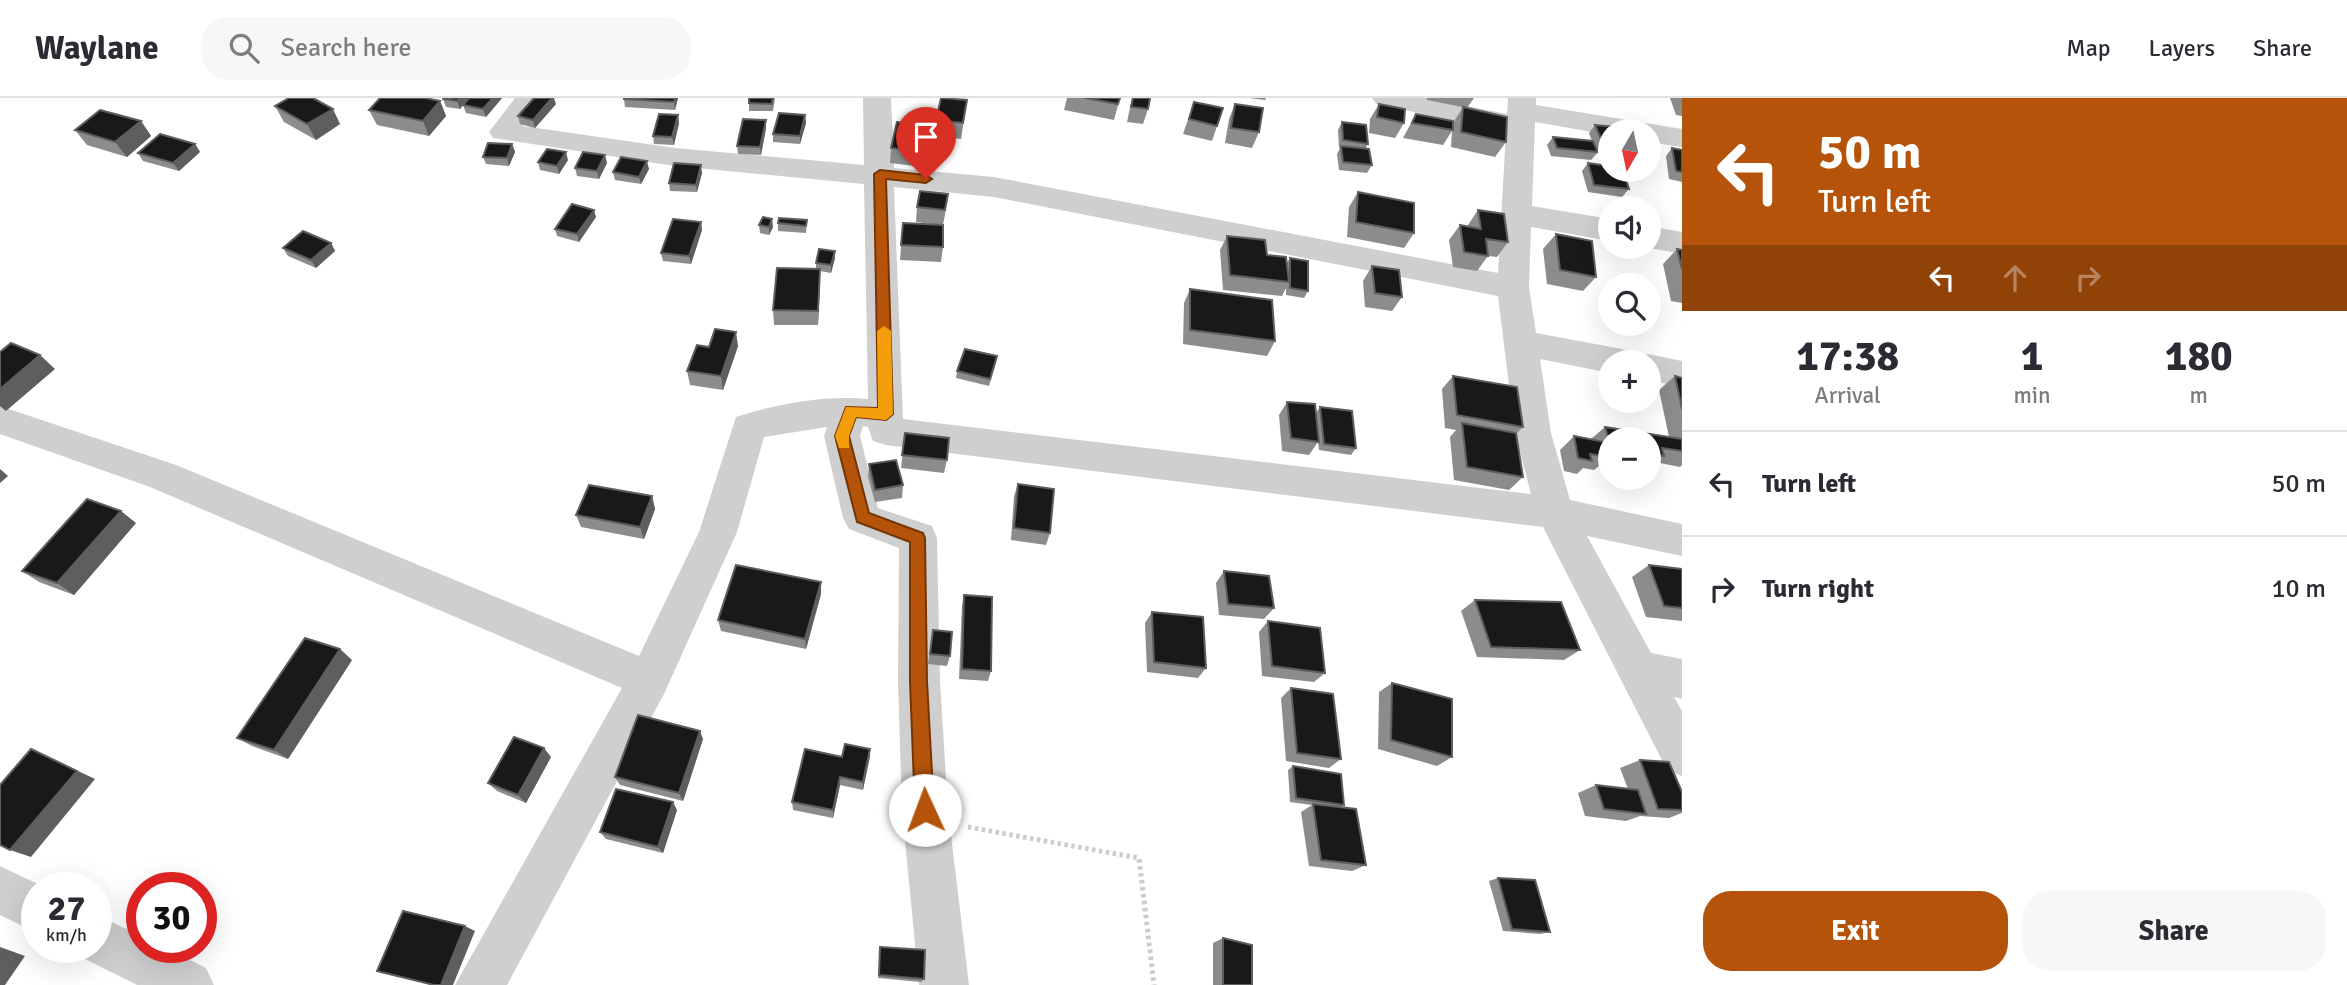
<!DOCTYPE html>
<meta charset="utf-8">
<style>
body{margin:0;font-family:Signika,sans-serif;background:#f7f7f7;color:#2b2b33;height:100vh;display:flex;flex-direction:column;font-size:26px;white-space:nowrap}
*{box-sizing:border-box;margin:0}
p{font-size:23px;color:#7c7c81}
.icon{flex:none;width:38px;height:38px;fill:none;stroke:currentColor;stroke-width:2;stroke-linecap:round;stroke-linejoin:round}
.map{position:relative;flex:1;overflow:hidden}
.sheet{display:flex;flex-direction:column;background:#fff;width:665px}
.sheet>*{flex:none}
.hud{background:#b45309;color:#fff;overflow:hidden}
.needle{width:46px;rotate:189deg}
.buttons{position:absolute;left:1598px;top:21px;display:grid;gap:14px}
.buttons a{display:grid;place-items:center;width:63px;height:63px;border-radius:50%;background:#fff;box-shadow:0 7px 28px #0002;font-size:35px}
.speed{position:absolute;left:21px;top:774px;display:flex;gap:14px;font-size:35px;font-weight:700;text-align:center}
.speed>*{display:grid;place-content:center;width:91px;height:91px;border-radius:50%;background:#fff;box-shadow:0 7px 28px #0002;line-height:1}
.speed small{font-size:18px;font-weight:400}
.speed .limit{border:10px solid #d22;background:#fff;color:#111}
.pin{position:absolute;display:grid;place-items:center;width:60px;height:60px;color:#fff;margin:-72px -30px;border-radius:50% 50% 50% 0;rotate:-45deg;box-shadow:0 0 7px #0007}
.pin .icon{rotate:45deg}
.me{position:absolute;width:77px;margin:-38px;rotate:358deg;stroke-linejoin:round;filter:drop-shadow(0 0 5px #0008)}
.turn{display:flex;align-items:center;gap:24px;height:147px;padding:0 21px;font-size:32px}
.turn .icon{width:91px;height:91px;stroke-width:2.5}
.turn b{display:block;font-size:49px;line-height:60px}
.lanes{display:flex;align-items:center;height:66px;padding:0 21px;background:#0003;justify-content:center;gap:35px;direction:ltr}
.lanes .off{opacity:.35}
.eta{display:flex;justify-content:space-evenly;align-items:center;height:119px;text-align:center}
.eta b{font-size:42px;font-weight:700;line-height:49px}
.action{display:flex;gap:14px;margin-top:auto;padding:14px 21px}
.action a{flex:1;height:80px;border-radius:28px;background:#b45309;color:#fff;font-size:28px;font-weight:700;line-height:80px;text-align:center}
.action a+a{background:#f7f7f7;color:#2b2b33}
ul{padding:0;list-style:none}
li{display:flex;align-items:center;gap:21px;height:105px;padding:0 21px;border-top:2px solid #e1e1e2}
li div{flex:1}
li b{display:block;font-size:26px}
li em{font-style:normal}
header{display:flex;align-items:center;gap:42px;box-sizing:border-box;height:98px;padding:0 35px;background:#fff;border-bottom:2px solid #e1e1e2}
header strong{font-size:33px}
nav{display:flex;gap:38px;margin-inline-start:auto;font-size:24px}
.search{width:490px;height:63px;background:#f7f7f7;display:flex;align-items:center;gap:18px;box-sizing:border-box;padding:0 24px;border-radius:28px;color:#7c7c81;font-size:26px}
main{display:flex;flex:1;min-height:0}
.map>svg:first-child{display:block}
</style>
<header>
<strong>Waylane</strong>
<div class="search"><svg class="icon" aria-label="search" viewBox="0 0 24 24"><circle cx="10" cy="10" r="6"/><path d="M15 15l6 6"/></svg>Search here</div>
<nav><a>Map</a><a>Layers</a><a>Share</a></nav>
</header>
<main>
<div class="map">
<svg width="1682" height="887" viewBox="0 0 1682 887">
<rect width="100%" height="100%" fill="#fff"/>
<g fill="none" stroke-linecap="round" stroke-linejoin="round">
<!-- path -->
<path stroke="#ccc" stroke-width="5" stroke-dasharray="3.5 3.5" stroke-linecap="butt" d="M968 729 1139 760 1154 887"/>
<!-- minor -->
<path fill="#cfcfcf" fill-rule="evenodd" d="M515 0H544L523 28 675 50 864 67 863 0H891L894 70 994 79 1498 175 1506 34 1386 8 1376 6 1372 0H1427L1507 16 1508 0H1536V7L1682 31V49L1648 44V33H1610V37L1535 24 1532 108 1610 121V143L1531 129 1529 189 1536 235 1622 251 1634 255 1637 260 1648 256 1682 263V289L1648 282V264H1610V275L1540 261 1551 335 1570 402 1682 426V458L1587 438 1651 555 1682 561V601L1674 599 1682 613V678L1667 672 1543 429 886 347 873 343 868 329 863 328 860 338 878 410 932 428 937 440 940 583 948 712 969 887H919L902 712 898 583 899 450 849 431 843 420 824 338 827 329 764 339 737 434 664 596 507 887H455L622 590 150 389 0 336V308L176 367 639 558 699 434 736 319C777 306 825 297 868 301L864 86 675 68 493 40 489 34ZM894 89 994 99 1498 198 1515 335 1531 396 903 321Z
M1648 128 1682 134V156L1645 149H1648Z
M0 768 44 789H37V835L0 817Z
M96 817 142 838V849H164L206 870 214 887H137L79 858 75 849H96Z"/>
</g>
<!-- wall -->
<path fill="#8c8c8c" d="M502 0 486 19 466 15 463 7 460 11 446 9 443 1Z
M678 0 675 12 625 9 624 1Z
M775 0 773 13H749V5Z
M1067 0H1120L1114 22 1064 12Z
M1132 0H1150L1148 11 1143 26 1127 24Z
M1249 0H1266L1265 2Z
M1427 0H1474L1467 10 1427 2Z
M1670 0H1682V18L1676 17Z
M967 2 961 41 938 38 931 70 890 65 891 50 935 28 936 22Z
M440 3 446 18 429 38 377 27 369 12Z
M1194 4 1217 28 1212 43 1183 36Z
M556 6 535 30 520 26 518 18Z
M1235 6 1259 34 1252 50 1225 45 1229 21Z
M1379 6 1404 25 1395 40 1369 35 1370 21Z
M275 8 340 26 316 42 284 24Z
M1463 9 1506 44 1495 59 1451 49 1452 33 1443 47 1403 40 1416 16 1453 28V25Z
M678 17 679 25 674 47 654 46 653 38Z
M805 17 806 25 800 46 773 44V36Z
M141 23 151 38 127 59 87 47 75 32Z
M1342 24 1368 46 1365 51 1372 67 1367 75 1339 72 1337 56 1340 50H1339L1338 32Z
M1595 27 1610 33V52L1596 51 1598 54 1591 62 1551 58 1547 47 1553 39 1592 43 1589 35Z
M766 30 761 57 738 56 737 48Z
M195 46 200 54 179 73 143 63 138 55Z
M512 46 515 54 509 68 486 66 483 59Z
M1672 50 1682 52V84L1669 81 1666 58Z
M568 62 559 76 540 72 538 64Z
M607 65 599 81 577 78 575 70Z
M1588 65 1629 91 1622 99 1588 94 1582 73Z
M649 71 641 86 615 82 613 74Z
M702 75 697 94 670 93 669 85Z
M1358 94 1414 135 1404 150 1347 139 1349 109Z
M917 109 946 111 943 127V149L941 164 900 162 903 125 940 127 916 124Z
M1478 112 1508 144 1497 159 1488 158 1477 173 1453 169 1449 142 1460 127 1468 129V127Z
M596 119 579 144 557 138 555 131Z
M807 122 806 135 778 133V125Z
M701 124 702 132 691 166 663 163 661 155Z
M759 127 773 129 769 137 760 135Z
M1556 136 1596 179 1583 193 1547 186 1543 151Z
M1227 138 1267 157 1287 165 1290 160 1308 193 1304 200 1286 197V190L1282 198 1223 192 1220 152Z
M331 145 335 153 316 170 288 158 283 150Z
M1677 151 1682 152V205L1671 203 1663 166Z
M835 160 831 175 820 173 818 227H774L773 212 816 171V165Z
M1372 168 1402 199 1392 213 1365 209 1363 183Z
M1190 191 1275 243 1267 258 1183 246 1184 205Z
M738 248 723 292 690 287 687 273 709 249Z
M996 265 989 288 956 280 957 273Z
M1453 278 1523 329 1516 336 1523 379 1509 392 1454 382 1450 339 1456 332 1445 330 1442 291Z
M1675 278 1682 280V367L1680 369 1655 364 1648 370V341H1610V365L1604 364 1594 372 1583 370 1577 376 1564 373 1560 352 1574 338 1591 341 1605 329 1669 339 1659 292Z
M1287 304 1316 315 1320 309 1356 350 1351 357 1319 352 1318 344 1309 357 1282 353 1279 317Z
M905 335 947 362 944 375 901 370Z
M869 366 903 387 902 400 875 404 868 379Z
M1018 386 1050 435 1046 447 1011 442 1014 398Z
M652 398 655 411 644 441 581 429 576 417Z
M136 425 74 497 39 484 22 473Z
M1649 467 1682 471V523L1646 519 1632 479Z
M1224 473 1274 510 1264 521 1219 517 1216 485Z
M821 484V496L806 551 721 533 718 522Z
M964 497 991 573 988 583 959 581 962 508Z
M1475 502 1580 552 1564 562 1477 559 1461 513Z
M1152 514 1206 570 1198 580 1147 574 1145 525Z
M1268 523 1325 575 1314 584 1262 578 1259 534Z
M933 532 950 558 947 568 928 566Z
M352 562 288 661 252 648 237 640Z
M1392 585 1452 659 1437 668 1378 651 1379 594Z
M1291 590 1341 661 1329 670 1286 663 1281 600Z
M703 641 683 703 620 687 615 679Z
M870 651 863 692 840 687 833 720 793 712 792 704 842 659Z
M551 659 526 705 497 693 488 685Z
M1640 662 1682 694V715L1669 720 1640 718 1626 723 1585 718 1578 695 1596 687 1628 691 1620 670Z
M1293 668 1344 707 1340 709 1366 767 1352 773 1309 768 1301 714 1312 707 1290 704 1288 672Z
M677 712 663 755 606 741 600 734Z
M1498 780 1550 834 1540 836 1503 833 1489 783Z
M1223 840 1252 887H1213V845Z
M880 849 924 881 921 884 878 880Z"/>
<!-- shaded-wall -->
<path fill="#5e5e5e" d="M460 0H469L460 11 457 3Z
M493 0H502L486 19 483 11Z
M552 0H554L556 6 535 30 533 22Z
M675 0H678L675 12 674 4Z
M440 3 446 18 429 38 423 23Z
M333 11 340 26 316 42 307 26Z
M678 17 679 25 674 47 672 39Z
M805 17 806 25 800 46V38Z
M766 22V30L761 57 760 49Z
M141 23 151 38 127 59 115 44Z
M939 29 937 44 931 70 933 55Z
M195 46 200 54 179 73 173 65Z
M512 46 515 54 509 68 507 60Z
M566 54 568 62 559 76 557 68Z
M605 57 607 65 599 81 597 73Z
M647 63 649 71 641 86 639 79Z
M701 67 702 75 697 94 696 87Z
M594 112 596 119 579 144 577 136Z
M772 121 773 129 769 137V129Z
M701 124 702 132 691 166 689 158Z
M331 145 335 153 316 170 311 162Z
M835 153V160L831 175V167Z
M820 171V186L818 227V213Z
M736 234 738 248 723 292 721 278Z
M40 257 55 271 6 313 0 308V291Z
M0 371 8 378 0 385Z
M652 398 655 411 644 441 640 429Z
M121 413 136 425 74 497 57 485Z
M821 484V496L806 551 805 541Z
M340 551 352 562 288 661 274 652Z
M700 633 703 641 683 703 679 695Z
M544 650 551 659 526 705 518 697Z
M31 651 95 681 31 759 10 752Z
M870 651V659L863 692V684Z
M840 679V687L833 720V712Z
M673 704 677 712 663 755 658 749Z
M465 828 475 833 453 887H441Z
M0 849 25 858 5 887H0Z"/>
<!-- building -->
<path fill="#191919" stroke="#5e5e5e" stroke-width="2" d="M289 0H313L333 11 307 26 275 8Z
M380 0H425L440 3 423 23 369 12Z
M443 0H460L457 3 443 1Z
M469 0H493L483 11 463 7Z
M534 0H552L533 22 518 18Z
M624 0H675L674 4 624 1Z
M749 0H773L772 6 749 5Z
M941 0 967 2 963 25 936 22Z
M1085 0H1120L1118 6Z
M1133 0H1150L1148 11 1131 9Z
M1194 4 1223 10 1217 28 1189 21Z
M1235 6 1263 10 1259 34 1231 30Z
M1379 6 1405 11 1404 25 1377 19Z
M1463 9 1507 19 1506 44 1461 34Z
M100 12 141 23 115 44 75 32Z
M779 15 805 17 800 38 773 36Z
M659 16 678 17 672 39 653 38Z
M1416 16 1453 23V32L1412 25Z
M743 21 766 22 760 49 737 48Z
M897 24 939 29 933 55 891 50Z
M1342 24 1366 27 1368 46 1343 42Z
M1595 27 1617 29 1619 33H1610V43H1602Z
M160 36 195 46 173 65 138 55Z
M1553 39 1593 43 1598 54 1557 50Z
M488 45 512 46 507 60 483 59Z
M1341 48 1369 51 1372 67 1343 64Z
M1672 50 1682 52V74L1676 73Z
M547 51 566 54 557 68 538 64Z
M583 54 605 57 597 73 575 70Z
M621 59 647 63 639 79 613 74Z
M674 65 701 67 696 87 669 85Z
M1588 65 1610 68V72H1623L1629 91 1594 87Z
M920 93 948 96 945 112 917 109Z
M1358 94 1414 105V135L1356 124Z
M572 106 594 112 577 136 555 131Z
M1478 112 1504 116 1508 144 1486 141 1488 158 1464 154 1460 127 1481 131Z
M763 119 772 121 769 129 759 127Z
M779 120 807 122 806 128 778 125Z
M673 121 701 124 689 158 661 155Z
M903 125 943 127V149L901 147Z
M303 133 331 145 311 162 283 150Z
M1556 136 1592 143 1596 179 1560 172Z
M1227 138 1265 142 1267 157 1286 159 1289 184 1230 177Z
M819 151 835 153 831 167 816 165Z
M1677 151 1682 152V171Z
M1290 160 1308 163V193L1290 190Z
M1372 168 1399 172 1402 199 1375 195Z
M777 170 820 171 818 213 773 212Z
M1190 191 1272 202 1275 243 1190 232Z
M715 231 736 234 721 278 687 273 697 247 709 249Z
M11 245 40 257 0 291V254Z
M965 251 997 258 990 281 957 273Z
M1453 278 1517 289 1523 329 1457 317Z
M1675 278 1682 280V311Z
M1287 304 1315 306 1319 344 1291 340Z
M1320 309 1352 313 1356 350 1324 346Z
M1462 325 1516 335 1523 379 1467 369Z
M1605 329 1682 341V353L1662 350 1664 358 1648 355V341H1610V346Z
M905 335 949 340 947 362 902 357Z
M1574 338 1605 344 1609 359 1590 356 1592 363 1578 360Z
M896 362 903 387 875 392 869 366Z
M1018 386 1054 391 1050 435 1014 430Z
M589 387 652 398 640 429 576 417Z
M87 401 121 413 57 485 22 473Z
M736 467 821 484 805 541 718 522Z
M1649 467 1682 471V510L1664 508Z
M1224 473 1269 478 1274 510 1228 506Z
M964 497 992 499 991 573 962 571Z
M1475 502 1561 504 1580 552 1491 549Z
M1152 514 1203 519 1206 570 1154 564Z
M1268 523 1320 530 1325 575 1272 568Z
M933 532 952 534 950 558 930 556Z
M305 540 340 551 274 652 237 640Z
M1392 585 1452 601V659L1391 642Z
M1291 590 1333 596 1341 661 1297 655Z
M638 617 700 633 679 695 615 679Z
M514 639 544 650 518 697 488 685Z
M845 646 870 651 863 684 840 679 833 712 792 704 805 651 842 659Z
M31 651 77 673 10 752 0 747V687Z
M1640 662 1669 664 1682 694V712L1658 711Z
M1293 668 1341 676 1344 707 1296 700Z
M1596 687 1638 692 1646 716 1604 711Z
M616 691 673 704 658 749 600 734Z
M1313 706 1356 711 1366 767 1321 762Z
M1498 780 1535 782 1550 834 1512 831Z
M403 813 465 828 441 887H434L377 873Z
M1223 840 1252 847V887H1223Z
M880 849 925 852 924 881 879 877Z"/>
<!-- route -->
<path fill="#b45309" stroke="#753606" stroke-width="2" d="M880 72 926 77 932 81 926 85 886 81 893 316 886 322 856 319 849 338 869 415 923 435 925 440 927 583 934 712 931 718 925 721 918 718 915 712 910 583V444L857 424 835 338 846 309 878 310 874 76Z"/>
<!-- slow -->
<path fill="#f59e0b" d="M884 228 891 233 893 316 886 322 856 319 849 338V350H839L835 338 846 309 878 310 877 233Z"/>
</svg>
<div class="buttons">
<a><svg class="needle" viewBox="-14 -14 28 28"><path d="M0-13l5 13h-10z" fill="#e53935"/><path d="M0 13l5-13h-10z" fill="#7c7c81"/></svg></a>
<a><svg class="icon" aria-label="sound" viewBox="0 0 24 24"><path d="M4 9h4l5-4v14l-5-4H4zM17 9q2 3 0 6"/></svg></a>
<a><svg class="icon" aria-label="search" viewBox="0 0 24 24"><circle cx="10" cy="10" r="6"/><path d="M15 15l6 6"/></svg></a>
<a>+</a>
<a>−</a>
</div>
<div class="speed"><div>27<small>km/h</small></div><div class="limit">30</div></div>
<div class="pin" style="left:926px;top:81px;background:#d93025"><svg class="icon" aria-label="arrive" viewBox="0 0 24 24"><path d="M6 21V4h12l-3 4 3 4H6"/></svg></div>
<svg class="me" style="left:925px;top:712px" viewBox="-20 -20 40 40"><circle r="19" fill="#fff"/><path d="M0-13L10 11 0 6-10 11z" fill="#b45309"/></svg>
</div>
<section class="sheet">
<div class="hud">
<div class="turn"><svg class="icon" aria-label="left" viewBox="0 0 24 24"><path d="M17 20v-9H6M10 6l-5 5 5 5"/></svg><div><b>50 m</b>Turn left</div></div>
<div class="lanes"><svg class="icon" aria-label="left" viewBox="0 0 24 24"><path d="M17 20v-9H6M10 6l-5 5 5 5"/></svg><svg class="icon off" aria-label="ahead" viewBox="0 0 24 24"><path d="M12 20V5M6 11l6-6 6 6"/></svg><svg class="icon off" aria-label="right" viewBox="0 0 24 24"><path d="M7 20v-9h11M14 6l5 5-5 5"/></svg></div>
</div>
<div class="eta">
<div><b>17:38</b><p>Arrival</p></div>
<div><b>1</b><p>min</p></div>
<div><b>180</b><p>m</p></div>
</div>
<ul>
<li><svg class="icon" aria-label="left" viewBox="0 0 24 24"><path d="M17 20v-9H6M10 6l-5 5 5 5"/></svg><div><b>Turn left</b></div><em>50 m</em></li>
<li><svg class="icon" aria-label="right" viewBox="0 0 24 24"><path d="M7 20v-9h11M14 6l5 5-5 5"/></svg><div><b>Turn right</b></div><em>10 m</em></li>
</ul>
<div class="action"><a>Exit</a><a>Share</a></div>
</section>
</main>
